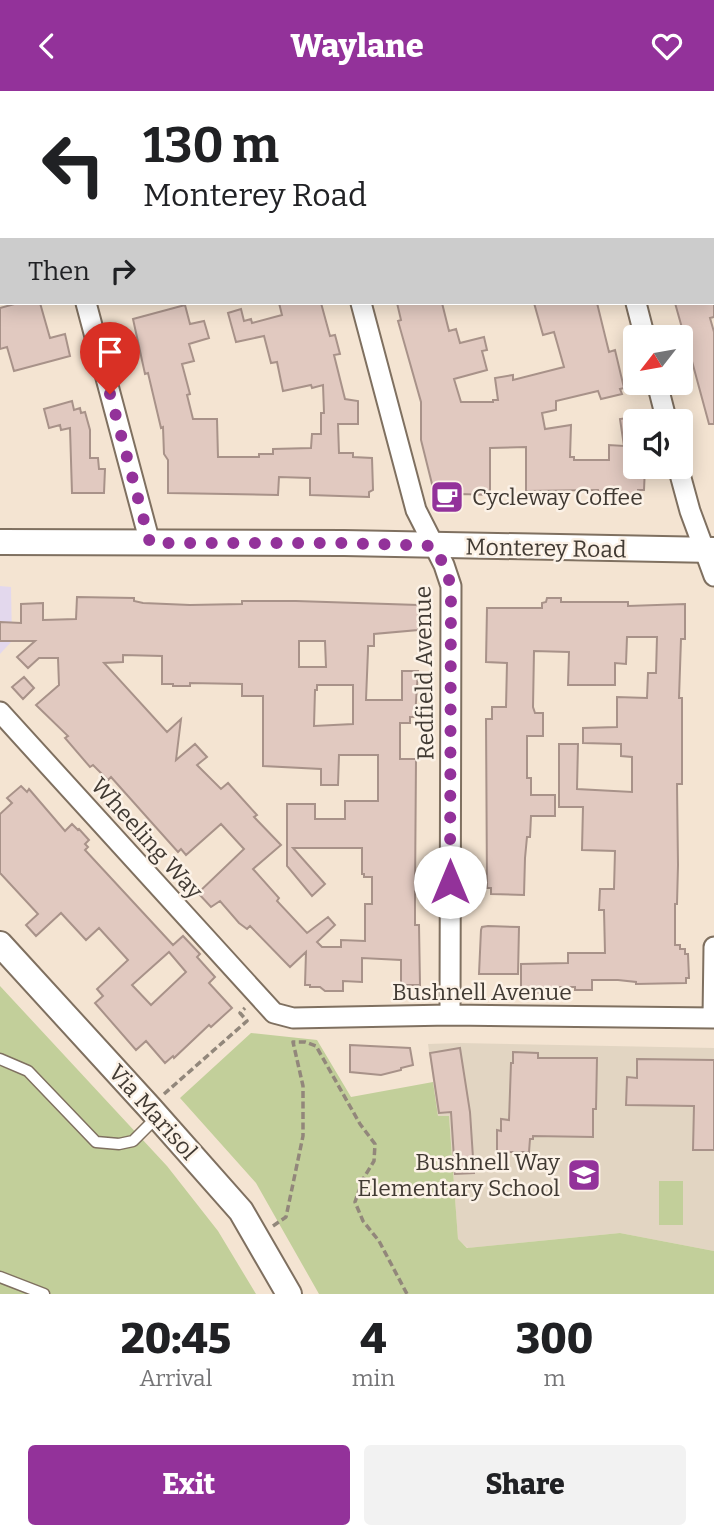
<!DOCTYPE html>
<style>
body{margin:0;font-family:Bitter,serif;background:#f2f2f2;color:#202124;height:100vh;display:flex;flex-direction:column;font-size:26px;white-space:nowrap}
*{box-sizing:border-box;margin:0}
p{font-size:23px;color:#757577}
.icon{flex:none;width:38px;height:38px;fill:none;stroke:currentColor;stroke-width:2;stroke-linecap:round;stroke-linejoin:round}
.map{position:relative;height:1203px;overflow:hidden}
.sheet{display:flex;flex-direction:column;background:#fff;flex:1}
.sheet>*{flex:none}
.guide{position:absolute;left:0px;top:0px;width:714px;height:214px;box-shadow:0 4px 18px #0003;background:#fff;color:#202124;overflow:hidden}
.needle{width:46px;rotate:239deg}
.tools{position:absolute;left:623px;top:234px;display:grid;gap:14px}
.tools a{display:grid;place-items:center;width:70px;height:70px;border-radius:7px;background:#fff;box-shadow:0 4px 18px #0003;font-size:35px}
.pin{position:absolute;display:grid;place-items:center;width:60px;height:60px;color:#fff;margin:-72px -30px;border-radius:50% 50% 50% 0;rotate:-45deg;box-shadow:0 0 7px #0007}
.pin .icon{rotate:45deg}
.me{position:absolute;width:77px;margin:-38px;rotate:0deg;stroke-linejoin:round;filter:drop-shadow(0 0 5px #0008)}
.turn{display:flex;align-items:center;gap:24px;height:147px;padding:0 28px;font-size:32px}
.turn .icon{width:91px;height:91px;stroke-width:2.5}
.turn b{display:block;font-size:49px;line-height:60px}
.then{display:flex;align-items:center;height:66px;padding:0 28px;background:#0003;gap:14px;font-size:26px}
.eta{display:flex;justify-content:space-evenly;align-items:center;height:119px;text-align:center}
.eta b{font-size:42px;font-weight:800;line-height:49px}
.cta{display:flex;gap:14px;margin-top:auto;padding:14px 28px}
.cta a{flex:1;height:80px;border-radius:7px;background:#93329a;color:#fff;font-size:28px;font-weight:800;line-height:80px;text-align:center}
.cta a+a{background:#f2f2f2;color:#202124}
header{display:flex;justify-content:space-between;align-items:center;height:91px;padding:0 28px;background:#93329a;color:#fff;font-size:32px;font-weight:800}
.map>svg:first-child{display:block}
</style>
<header><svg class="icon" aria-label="back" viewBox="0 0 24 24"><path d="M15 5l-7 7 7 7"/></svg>Waylane<svg class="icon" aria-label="heart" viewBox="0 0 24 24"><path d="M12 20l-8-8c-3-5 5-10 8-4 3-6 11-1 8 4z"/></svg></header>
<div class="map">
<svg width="714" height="1203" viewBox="0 0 714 1203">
<rect width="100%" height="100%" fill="#f4e4d2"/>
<!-- industrial -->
<path fill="#e3d8ed" d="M0 495 11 496 12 550 0 563Z"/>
<!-- education -->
<path fill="#e2d5c2" d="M459 952 714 957V1160L620 1142 468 1157 458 1149 449 1025 438 1026 428 953Z"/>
<!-- green -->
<path fill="#c2cf9a" d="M0 895 167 1075 218 1140 256 1203H0Z
M251 942 317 949 351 1006 433 991 438 1025H449L458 1148 467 1157 620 1142 714 1160V1203H319L256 1092 180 1007Z
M659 1090H683V1134H659Z"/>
<!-- building -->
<path fill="#e1c9c0" stroke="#a89289" stroke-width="2" fill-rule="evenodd" d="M18 212H40L50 247 65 243 70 265 14 280 7 256 0 258V217Z
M279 212H321L330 245 335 244 340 263 334 264 345 308 358 310V333H338L339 362H353V366L372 367 373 399 369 401V406L310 404V387L279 386 278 404 168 402V369L164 363 163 336 161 337 148 282 145 283 133 228 185 214 190 233 204 230 209 247 189 253 194 270 182 273 190 303 187 304 193 328H217L218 366H259V363H273V358L311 357 312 343H321V322H324L323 294 312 297 311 294 283 300 277 271 271 272 264 245 236 251 228 222 241 218 244 230 251 228 252 232 282 224Z
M397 212H442L449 240 456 238 460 252 484 246 487 259 482 260 487 279 454 288 461 311H493V309H498L495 287 513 284V289L564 276 554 241 543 244 534 212H597L609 261 615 259 624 297 620 298 622 303 601 308 598 300 556 310V319L542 322 545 338 571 334 570 366H574V369H609V354L624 355 620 328 634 326 635 376H645L644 399H638V404L599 403 598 399 526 400V356L490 357V404L461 403V417H438L421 349V311L398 230 401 229Z
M675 212H714V226L710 227 714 241V333H709L690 263 685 264 680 245 684 244Z
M72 310 74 319 80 317 81 322 85 321 90 339V367H98L99 378H105L104 402H72L70 337 61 339 60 334 49 337 44 318Z
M77 506 134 507V510L143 512 190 514 242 513V510H296L418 514V539L374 543V555H368V559L366 609H402V580H418L415 626H410V632H400V668H416L415 800V834H419L420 894H401V869L362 867V891L343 890V900H325L320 896H310V894H305L306 861 290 876 250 835 247 838 239 832 220 810 211 816 198 802 244 758 221 733 186 764 181 758 178 761 111 686 108 689 93 674 90 676 65 647 68 645 36 614 59 594 58 567H39L28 577 17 566 35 550H0V531L21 532V513L43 512V529L76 528ZM299 550H325L326 576H299ZM123 564 162 565V593H173V595H190V592L242 593V605H263V675L321 678V694H338L339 664H378V710H345V728H315V713H287V775L312 805 325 793 293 757H362V783H364V786H372V813H365V850L341 849V856H322L317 851 335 834 328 826 307 842 277 810 279 807 253 778 281 754 254 726 257 724 228 692 221 698 197 674 207 666 195 653 176 669 181 628 167 641 104 572 123 571ZM317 594H353V633L314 635 315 599H317Z
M547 507H561V511H628V515L685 513V548H681L679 607H682V693H677L678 774 677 813H675V854H680V858H685V863H688L689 887H686V892L636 893V891L618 889H592V899H575V896H544V902H521V873L568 872V862H605L604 819H599L600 798H614L615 760 582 759 583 716H559V653H578L577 698 632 701V666L621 665V653L583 652V637L617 636V606L647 607 648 582H656L657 546H627L626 573 615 572V594H568L569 561 534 560 533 616 535 622H543V645H527V687H531V704H555V725H531L530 746H527L525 767 524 804 491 803V797H487L486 628H492V616H506L507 572 486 571 487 517H542V512L546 511Z
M24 586 34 597 23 608 12 596Z
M21 695 27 701 29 698 65 740 72 733 78 739 79 738 89 749 85 753 88 756 85 759 173 854 183 845 200 863 197 866 215 886 209 892 232 917 211 936 209 934 174 967 173 965 165 972 146 950 136 959 95 912 103 905 97 898 128 869 99 837 86 849 61 822 36 845 26 834 38 823 0 782V723L12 712 7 707ZM169 861 186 881 151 914 132 894Z
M488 835 519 836 518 883H479L481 839 482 836Z
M350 954 410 957 413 974 401 977V979L381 984 350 981Z
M460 957 470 1021 474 1082 455 1083 451 1021 439 1022 430 962Z
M513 961 538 962V967H597L596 1018H593V1046L533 1045V1048H530L529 1061H497V1039L501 1040V1028L509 1029 511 972H513Z
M637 968 714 969V1059H693L694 1015 626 1014 627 986 637 987Z"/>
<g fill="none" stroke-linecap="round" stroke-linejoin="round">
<defs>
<path id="service" d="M0 968 28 980 96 1051 119 1053 133 1050 157 1026
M0 1186 44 1203"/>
<path id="minor" d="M31 0V2
M304 0V2
M581 0V2
M86 212 150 452
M361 212 416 419 444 474 451 495 450 924
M636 212 645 247
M657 292 667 331
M678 376 690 420 714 485
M0 621 274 922 293 927 450 924 714 927
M713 927 714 856"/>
<path id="tertiary" d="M0 451 344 452 714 459
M0 853 149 1016 241 1120 289 1203"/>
</defs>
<!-- service casing -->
<use href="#service" stroke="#7f7060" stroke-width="13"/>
<!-- minor casing -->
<use href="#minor" stroke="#7f7060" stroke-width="23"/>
<!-- tertiary casing -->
<use href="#tertiary" stroke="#7f7060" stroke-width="28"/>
<!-- path -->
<path stroke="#92877b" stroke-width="3.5" stroke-dasharray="7 3.5" stroke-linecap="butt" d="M164 1003 247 930 240 922 245 917
M273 1135 286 1126 303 1045V995L293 951H305L316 955 360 1033 375 1053 374 1070 363 1088 355 1111 363 1130 379 1150 407 1203"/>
<!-- service -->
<use href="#service" stroke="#fff" stroke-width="10"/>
<!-- minor -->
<use href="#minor" stroke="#fff" stroke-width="19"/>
<!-- tertiary -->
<use href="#tertiary" stroke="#fff" stroke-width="24"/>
</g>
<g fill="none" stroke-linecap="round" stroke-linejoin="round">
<!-- route -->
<path stroke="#93329a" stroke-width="12" stroke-dasharray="0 21.6" d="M110 303 150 452H344L433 455 444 474 451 495 450 791"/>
</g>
<!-- icons -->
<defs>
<symbol id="cafe-square" viewBox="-11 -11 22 22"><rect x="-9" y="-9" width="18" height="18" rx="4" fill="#93329a" stroke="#fcf2e7"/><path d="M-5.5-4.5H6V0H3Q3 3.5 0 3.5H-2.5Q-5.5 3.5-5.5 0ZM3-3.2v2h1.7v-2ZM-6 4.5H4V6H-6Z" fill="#fff"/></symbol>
<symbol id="school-square" viewBox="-11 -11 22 22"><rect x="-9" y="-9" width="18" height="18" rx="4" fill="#93329a" stroke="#fcf2e7"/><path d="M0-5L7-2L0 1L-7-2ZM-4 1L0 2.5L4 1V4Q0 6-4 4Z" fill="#fff"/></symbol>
</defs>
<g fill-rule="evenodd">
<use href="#cafe-square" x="428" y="387" width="38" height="38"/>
<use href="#school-square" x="565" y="1065" width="38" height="38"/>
</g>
<g text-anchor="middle" stroke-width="5" stroke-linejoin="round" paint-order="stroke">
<!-- poi labels -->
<g font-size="23" fill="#413a33" stroke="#fcf2e7" text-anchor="start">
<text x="472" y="414">Cycleway Coffee</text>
<text x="560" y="1079" text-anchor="end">Bushnell Way<tspan x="560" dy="26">Elementary School</tspan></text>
</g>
<!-- street labels -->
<g font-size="23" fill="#413a33" stroke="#fcf2e7">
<text transform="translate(546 457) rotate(1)" y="8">Monterey Road</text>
<text transform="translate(424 582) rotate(-91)" y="8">Redfield Avenue</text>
<text transform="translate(147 747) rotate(48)" y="8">Wheeling Way</text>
<text x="482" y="909">Bushnell Avenue</text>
<text transform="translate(153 1021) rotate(48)" y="8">Via Marisol</text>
</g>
</g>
</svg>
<div class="tools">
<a><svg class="needle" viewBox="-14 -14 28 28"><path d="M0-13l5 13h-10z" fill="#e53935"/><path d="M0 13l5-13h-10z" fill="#757577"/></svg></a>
<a><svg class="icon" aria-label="sound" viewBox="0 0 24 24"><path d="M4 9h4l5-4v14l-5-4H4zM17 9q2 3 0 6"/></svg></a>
</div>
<div class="pin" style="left:110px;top:303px;background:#d93025"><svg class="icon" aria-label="arrive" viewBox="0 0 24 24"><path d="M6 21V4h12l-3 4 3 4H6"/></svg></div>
<svg class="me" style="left:450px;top:791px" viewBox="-20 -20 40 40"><circle r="19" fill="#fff"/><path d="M0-13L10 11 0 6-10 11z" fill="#93329a"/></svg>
<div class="guide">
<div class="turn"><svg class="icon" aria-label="left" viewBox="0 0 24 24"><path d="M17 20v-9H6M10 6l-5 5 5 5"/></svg><div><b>130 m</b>Monterey Road</div></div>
<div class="then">Then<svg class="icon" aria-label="right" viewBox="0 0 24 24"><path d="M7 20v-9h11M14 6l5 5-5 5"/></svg></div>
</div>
</div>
<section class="sheet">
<div class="eta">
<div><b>20:45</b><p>Arrival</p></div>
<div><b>4</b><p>min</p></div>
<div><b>300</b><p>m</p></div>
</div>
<div class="cta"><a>Exit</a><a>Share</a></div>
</section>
